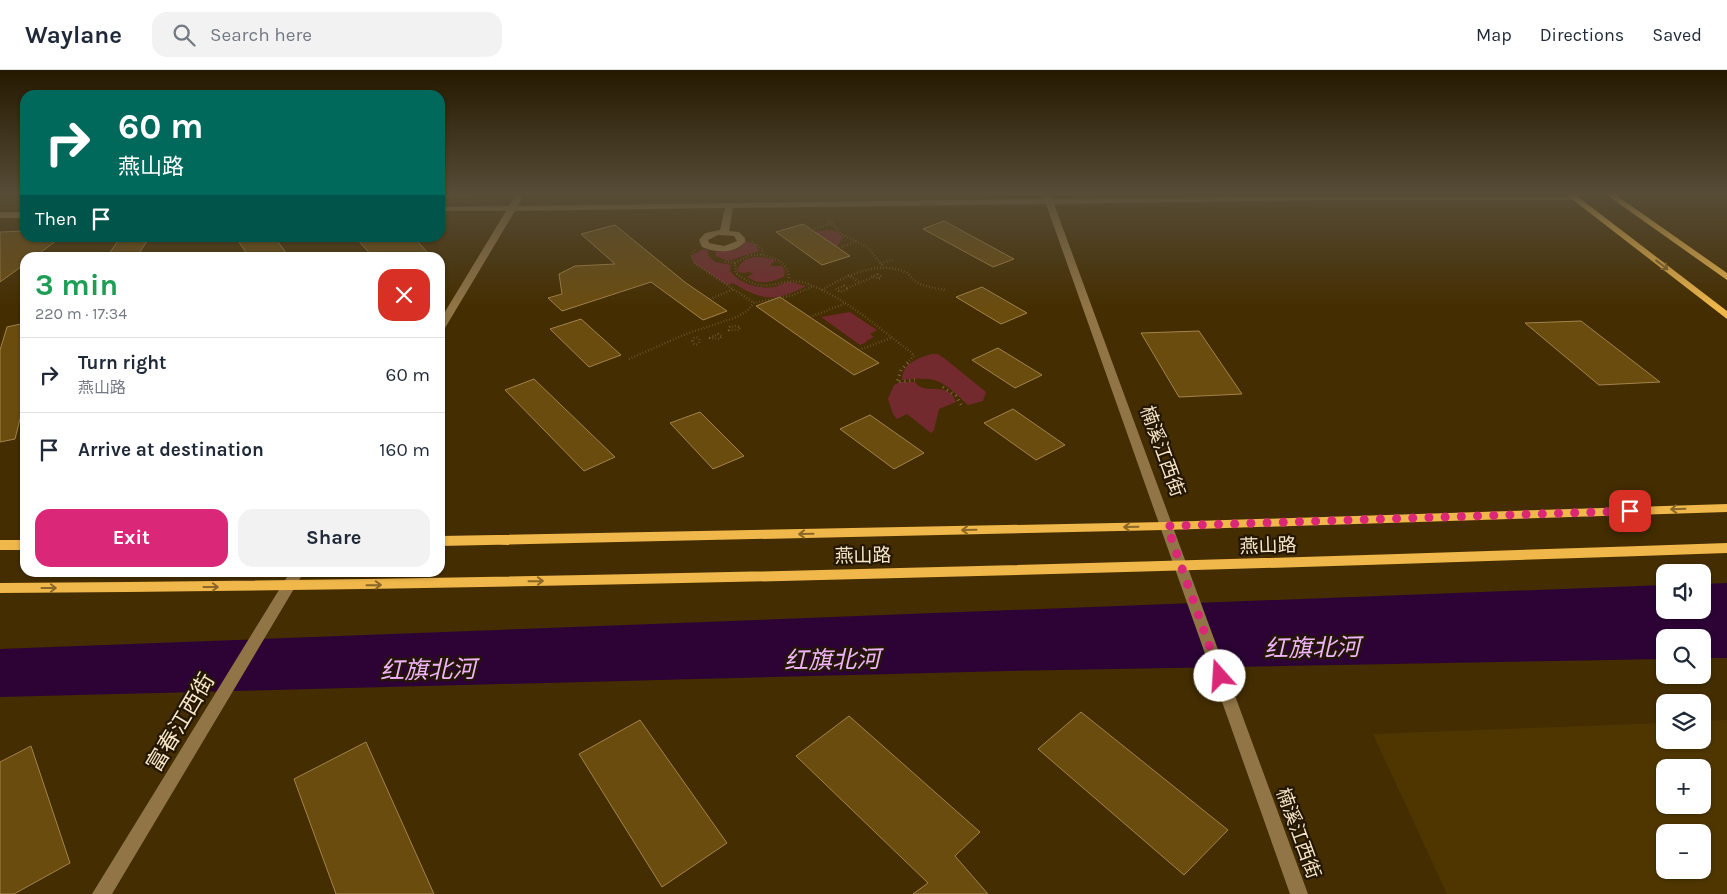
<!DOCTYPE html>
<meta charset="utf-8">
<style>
body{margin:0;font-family:Karla,"Noto Sans SC",sans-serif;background:#f2f2f3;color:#1f2937;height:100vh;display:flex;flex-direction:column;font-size:19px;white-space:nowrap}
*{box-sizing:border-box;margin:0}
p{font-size:16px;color:#747a83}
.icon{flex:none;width:28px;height:28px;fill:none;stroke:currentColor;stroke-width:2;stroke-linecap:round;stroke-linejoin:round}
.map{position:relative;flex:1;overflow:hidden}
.sheet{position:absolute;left:20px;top:182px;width:425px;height:325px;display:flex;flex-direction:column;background:#fff;border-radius:15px;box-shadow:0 1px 4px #0004}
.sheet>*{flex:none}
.guide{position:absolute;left:20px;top:20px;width:425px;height:152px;border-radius:15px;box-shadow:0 1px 4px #0004;background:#00695c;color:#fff;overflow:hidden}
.buttons{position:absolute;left:1656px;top:494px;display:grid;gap:10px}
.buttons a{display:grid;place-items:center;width:55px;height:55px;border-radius:10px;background:#fff;box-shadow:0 1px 4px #0004;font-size:25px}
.pin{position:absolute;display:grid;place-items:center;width:42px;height:42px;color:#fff;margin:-21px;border-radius:10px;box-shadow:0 2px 8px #0006}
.me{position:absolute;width:55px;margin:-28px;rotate:341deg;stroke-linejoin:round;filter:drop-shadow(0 0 4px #0008)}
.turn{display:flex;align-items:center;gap:18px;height:105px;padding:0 15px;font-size:22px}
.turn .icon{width:65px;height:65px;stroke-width:2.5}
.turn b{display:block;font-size:35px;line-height:42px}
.then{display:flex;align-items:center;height:48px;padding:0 15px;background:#0003;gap:10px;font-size:19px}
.round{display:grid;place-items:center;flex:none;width:52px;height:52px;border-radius:15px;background:#f2f2f3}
.head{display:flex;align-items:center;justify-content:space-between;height:85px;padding:0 15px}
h1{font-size:30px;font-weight:700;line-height:38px;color:#1e9e55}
.primary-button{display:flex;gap:10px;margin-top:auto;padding:10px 15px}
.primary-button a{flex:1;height:58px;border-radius:15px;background:#db2777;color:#fff;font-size:20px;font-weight:700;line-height:58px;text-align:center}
.primary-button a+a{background:#f2f2f3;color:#1f2937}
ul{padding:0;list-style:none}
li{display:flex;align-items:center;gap:15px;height:75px;padding:0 15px;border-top:1px solid #e0e1e3}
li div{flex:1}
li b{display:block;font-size:19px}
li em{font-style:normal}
header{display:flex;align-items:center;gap:30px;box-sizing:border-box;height:70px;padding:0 25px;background:#fff;border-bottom:1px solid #e0e1e3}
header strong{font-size:24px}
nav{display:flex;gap:28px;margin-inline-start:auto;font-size:18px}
.search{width:350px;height:45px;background:#f2f2f3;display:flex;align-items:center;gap:12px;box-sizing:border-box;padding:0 18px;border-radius:15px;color:#747a83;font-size:19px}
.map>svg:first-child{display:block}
</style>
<header>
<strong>Waylane</strong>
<div class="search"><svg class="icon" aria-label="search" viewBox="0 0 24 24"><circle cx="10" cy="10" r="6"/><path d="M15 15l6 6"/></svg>Search here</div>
<nav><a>Map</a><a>Directions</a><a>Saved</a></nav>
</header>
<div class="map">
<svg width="1727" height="824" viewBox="0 0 1727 824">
<rect width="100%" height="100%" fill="#442d00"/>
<!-- built -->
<path fill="#4f3600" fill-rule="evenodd" d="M0 123H25V139H0Z
M440 123H507L501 132 440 133Z
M1727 650V824H1447L1373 664 1665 653V670H1702L1703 651ZM1665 698H1702V735H1665ZM1665 762H1702V800H1665Z"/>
<!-- green -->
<path fill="#722a2e" d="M826 160 836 161 843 167 837 177 815 162Z
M746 171 756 175 759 181 728 191 716 186 715 182 738 179Z
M703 179 708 180V185L715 192 731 195 730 201C740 214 758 219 774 217 779 216 785 212 790 212 794 212 801 215 806 216 774 233 761 230 733 213L727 215 694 193 691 186Z
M762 187 776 190 770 195 772 196H782L785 201 784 207C770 212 761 216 747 207L753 204 750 202 741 203 737 200C742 188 751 187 762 187Z
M850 242 877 260 870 264 874 267 866 271 867 272 860 275 821 247Z
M931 284H938L944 288 986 322 983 331 968 335C941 310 939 306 902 310 902 293 917 289 931 284Z
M900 312H915C925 327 948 309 956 332L939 339 934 360 931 363 907 344 897 349 893 344 888 329 894 315Z"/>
<!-- water -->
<path fill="#2d0336" d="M1727 513V588H1703L1702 568H1665V589L1009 601 0 627V579L1665 515V540H1702L1703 514Z"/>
<!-- building -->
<path fill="#6a4c0f" stroke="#a3834b" d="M944 151 1014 189 993 197 923 159Z
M803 154 837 177 850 186 822 195 776 162Z
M615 155 686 213 727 241 703 250 651 212 562 241 548 228 562 224 559 204 575 196 615 194 581 164Z
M25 161V168H60L33 188H25V194L0 212V162Z
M120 168H149L136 188H106Z
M236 168H275L290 188H250Z
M356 168H414L433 188H374Z
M982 217 1027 243 1001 254 956 227Z
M780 227 859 280 879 293 854 305 756 236Z
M581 249 621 285 589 297 550 259Z
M1581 251 1660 312 1599 315 1525 253Z
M25 253V329L15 369 0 372V280L7 257Z
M1199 261 1242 324 1179 327 1141 263Z
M998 278 1042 305 1015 318 972 290Z
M534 309 615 387 584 401 505 320Z
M1013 339 1065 375 1036 390 984 353Z
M700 342 744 386 713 399 670 353Z
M870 345 924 383 894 399 840 359Z
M1081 642 1228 760 1184 805 1038 679Z
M849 646 980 762 955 786 988 824H913L928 813 796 686Z
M640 650 727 773 662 817 579 684Z
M366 672 434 824H336L294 709Z
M31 676 70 793 14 824H0V692Z"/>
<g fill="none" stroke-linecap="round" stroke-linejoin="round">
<!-- path-far1 -->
<path stroke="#7f6a42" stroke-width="2.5" stroke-dasharray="0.5 2.5" stroke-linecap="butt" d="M828 149 841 164 866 176 884 197
M812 160 832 153
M752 172 763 179 762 185C777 188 788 193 789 210
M839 178 857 171
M695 180 691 186 694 193 754 233
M725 192 735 193 736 203C768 229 778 205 805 213 844 226 878 258 911 282L914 286 906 294
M735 193 750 185H762
M881 193 893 190
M878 204 881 206 879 208 871 207Z
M848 205 859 212
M844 216 848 219 840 222 836 219Z
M847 218 872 208
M822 220C845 206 880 189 907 203 910 205 912 209 915 211 923 217 936 218 945 220
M710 229 734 219
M810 247 844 234
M735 256 740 257 739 260H729L730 257Z
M718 264 722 266 720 269 710 268Z
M692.5 271a3.5 3.5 0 1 1 7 0a3.5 3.5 0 1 1-7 0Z
M859 280 891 268
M629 289 686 264 737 247 747 241 754 233 793 225 812 217"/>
<!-- path -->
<path stroke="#7f6a42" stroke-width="3" stroke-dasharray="1 4" stroke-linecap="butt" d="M908 293 901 300 897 312 915 310
M943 317 956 326 963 338"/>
<!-- minor -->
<path fill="#917546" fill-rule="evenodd" d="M483 123 470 127 440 128V124Z
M517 123H525L518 136 1044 129 1042 123H1050L1052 129 1324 126H1575L1579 128 1575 130H1324L1054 134 1308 824H1290L1046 134 733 138 729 161 739 162 745 168V172C734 184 716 183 702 177L699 170 705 163 720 160 725 138 515 141 445 258 440 261V250L506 141H440V137L509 136ZM718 165 734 166 737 171 724 176 709 173 708 170Z
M0 142H25V148H0Z
M290 502H304L112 824H92Z"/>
<!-- major -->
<path fill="#f0b74b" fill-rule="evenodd" d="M1564 123H1573L1727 241V249Z
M1604 123H1613L1727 203V210Z
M1727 434V442L1165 460 440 476V466L1165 452Z
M0 470H25V480H0Z
M1727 473V483C1151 503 576 519 0 523V513C576 509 1151 493 1727 473Z"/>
</g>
<!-- one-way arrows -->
<defs><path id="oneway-shaft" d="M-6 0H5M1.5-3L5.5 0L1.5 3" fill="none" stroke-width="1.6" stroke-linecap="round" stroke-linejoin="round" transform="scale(1.25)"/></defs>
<g stroke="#8a6726">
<use href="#oneway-shaft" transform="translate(1662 195) rotate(38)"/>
<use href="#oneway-shaft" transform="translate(1678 439) rotate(178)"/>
<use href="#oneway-shaft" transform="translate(1131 457) rotate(179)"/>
<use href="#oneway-shaft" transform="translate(969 460) rotate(179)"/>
<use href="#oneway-shaft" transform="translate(806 464) rotate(179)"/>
<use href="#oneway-shaft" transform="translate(536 511) rotate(-1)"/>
<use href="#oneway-shaft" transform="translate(374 515) rotate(-1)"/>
<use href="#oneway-shaft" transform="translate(211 517)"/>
<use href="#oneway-shaft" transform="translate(49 518)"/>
</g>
<!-- sky -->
<linearGradient id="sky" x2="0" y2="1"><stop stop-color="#251900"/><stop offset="0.52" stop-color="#564c37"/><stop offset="1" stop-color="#564c37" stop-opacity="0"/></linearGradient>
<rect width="1727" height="238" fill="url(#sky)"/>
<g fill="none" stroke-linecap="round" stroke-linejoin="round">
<!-- route -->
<path stroke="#db2777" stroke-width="9" stroke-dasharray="0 16.2" d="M1220 606 1167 456 1630 441"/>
</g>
<g text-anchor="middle" stroke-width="4.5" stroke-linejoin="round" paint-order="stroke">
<!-- street labels -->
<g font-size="19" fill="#f6e5c8" stroke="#241702">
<text transform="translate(1163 381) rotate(70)" y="7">楠溪江西街</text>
<text transform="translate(1268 475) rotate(-2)" y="7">燕山路</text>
<text transform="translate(863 485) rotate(-1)" y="7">燕山路</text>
<text transform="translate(1299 763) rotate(70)" y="7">楠溪江西街</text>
</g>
<!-- near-street labels -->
<g font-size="22" fill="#f6e5c8" stroke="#241702">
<text transform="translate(180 652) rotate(-59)" y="8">富春江西街</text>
</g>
<!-- near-water labels -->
<g font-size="24" font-style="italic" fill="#efb4fd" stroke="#241702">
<text transform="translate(1312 578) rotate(-1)" y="8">红旗北河</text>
<text transform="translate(832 590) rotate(-1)" y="8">红旗北河</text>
<text transform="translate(428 600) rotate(-1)" y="8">红旗北河</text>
</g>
</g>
</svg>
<div class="buttons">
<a><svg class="icon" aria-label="sound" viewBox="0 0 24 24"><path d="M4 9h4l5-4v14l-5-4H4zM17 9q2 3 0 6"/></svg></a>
<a><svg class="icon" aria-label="search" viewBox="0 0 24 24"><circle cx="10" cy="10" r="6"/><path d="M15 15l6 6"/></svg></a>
<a><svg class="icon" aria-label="layers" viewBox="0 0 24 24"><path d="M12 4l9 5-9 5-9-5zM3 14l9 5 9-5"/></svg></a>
<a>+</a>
<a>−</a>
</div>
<div class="pin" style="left:1630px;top:441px;background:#d93025"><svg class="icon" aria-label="arrive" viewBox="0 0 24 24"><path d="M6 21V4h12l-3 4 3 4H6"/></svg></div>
<svg class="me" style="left:1220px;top:606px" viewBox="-20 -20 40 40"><circle r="19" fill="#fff"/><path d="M0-13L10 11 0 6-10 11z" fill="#db2777"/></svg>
<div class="guide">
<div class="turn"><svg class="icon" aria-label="right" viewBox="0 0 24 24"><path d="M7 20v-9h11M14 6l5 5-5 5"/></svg><div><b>60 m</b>燕山路</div></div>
<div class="then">Then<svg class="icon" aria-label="arrive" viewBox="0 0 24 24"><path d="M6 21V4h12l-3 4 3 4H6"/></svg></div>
</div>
<section class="sheet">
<div class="head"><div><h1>3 min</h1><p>220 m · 17:34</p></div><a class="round" style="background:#d93025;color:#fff"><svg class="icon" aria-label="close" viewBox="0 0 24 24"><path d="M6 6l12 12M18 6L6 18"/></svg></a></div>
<ul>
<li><svg class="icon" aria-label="right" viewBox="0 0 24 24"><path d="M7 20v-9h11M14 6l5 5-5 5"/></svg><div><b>Turn right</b><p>燕山路</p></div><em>60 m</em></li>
<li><svg class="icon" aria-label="arrive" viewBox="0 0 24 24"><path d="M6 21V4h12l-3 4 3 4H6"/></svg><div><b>Arrive at destination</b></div><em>160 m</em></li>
</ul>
<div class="primary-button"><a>Exit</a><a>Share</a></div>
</section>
</div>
